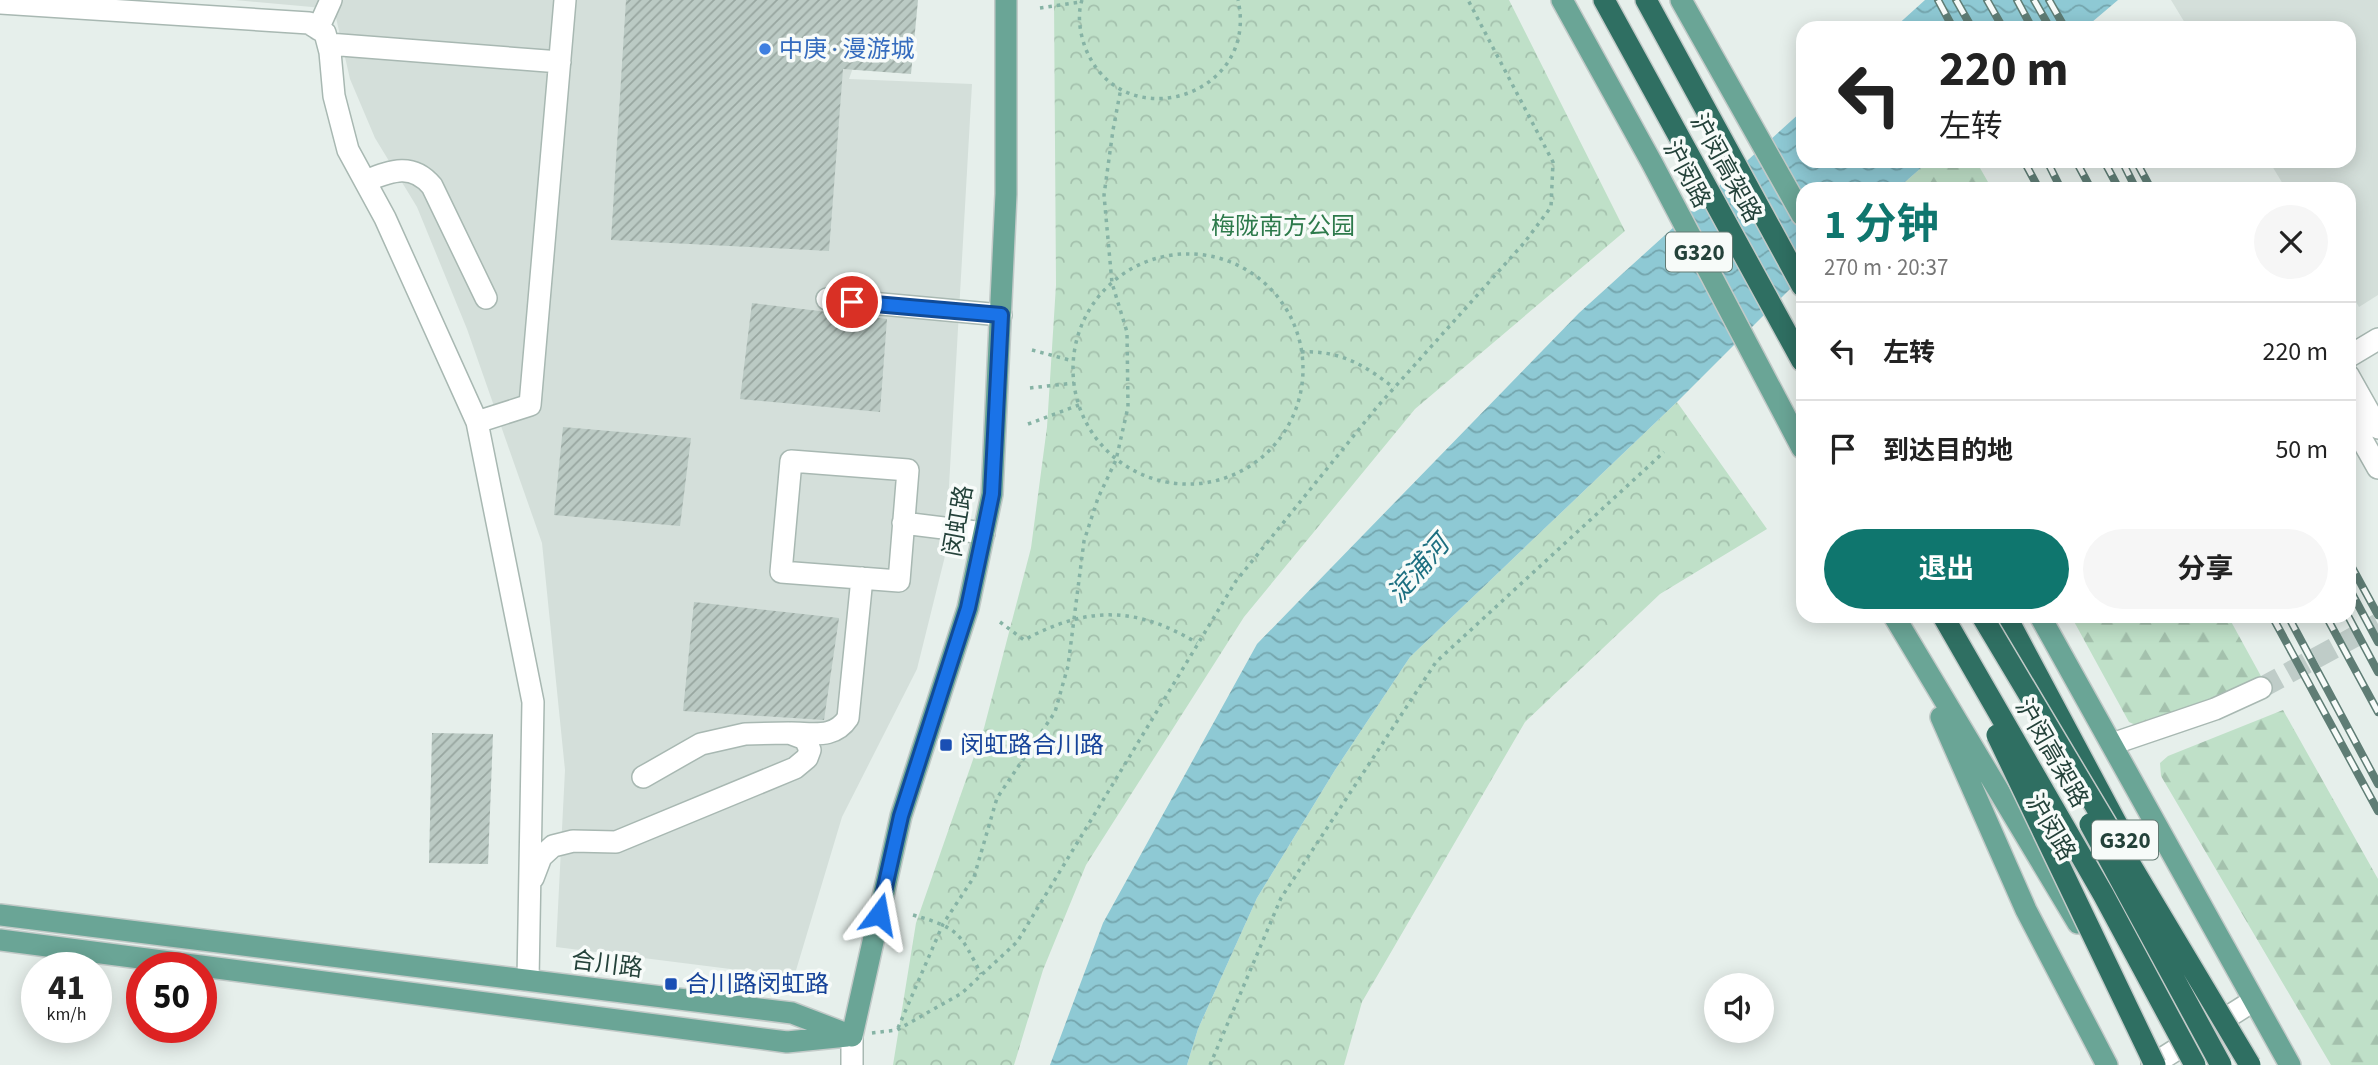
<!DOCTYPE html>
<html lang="zh">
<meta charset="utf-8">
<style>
body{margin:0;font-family:"Source Sans 3","Noto Sans SC",sans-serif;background:#f6f6f6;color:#222;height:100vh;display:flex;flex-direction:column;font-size:26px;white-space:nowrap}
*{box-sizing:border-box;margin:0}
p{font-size:23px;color:#767676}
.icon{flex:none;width:38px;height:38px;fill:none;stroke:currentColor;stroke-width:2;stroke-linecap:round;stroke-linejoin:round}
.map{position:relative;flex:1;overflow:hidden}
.side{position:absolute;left:1796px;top:182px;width:560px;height:441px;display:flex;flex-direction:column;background:#fff;border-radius:21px;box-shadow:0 4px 18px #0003}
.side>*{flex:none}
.banner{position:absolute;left:1796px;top:21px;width:560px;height:147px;border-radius:21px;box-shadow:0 4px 18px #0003;background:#fff;color:#222;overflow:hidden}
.buttons{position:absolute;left:1704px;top:973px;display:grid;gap:14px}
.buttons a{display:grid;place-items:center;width:70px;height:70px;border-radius:50%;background:#fff;box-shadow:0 4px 18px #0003;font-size:35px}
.speed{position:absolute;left:21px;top:952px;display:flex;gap:14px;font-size:35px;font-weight:700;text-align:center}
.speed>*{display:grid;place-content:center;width:91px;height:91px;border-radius:50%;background:#fff;box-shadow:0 4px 18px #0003;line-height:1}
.speed small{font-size:18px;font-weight:400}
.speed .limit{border:10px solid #d22;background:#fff;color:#111}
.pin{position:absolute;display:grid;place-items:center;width:60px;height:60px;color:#fff;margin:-30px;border:4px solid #fff;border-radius:50%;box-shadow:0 2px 7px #0007}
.me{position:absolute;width:77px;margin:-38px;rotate:13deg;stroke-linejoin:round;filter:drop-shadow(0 0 5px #0008)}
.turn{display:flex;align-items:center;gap:24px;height:147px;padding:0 28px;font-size:32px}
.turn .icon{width:91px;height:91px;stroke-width:2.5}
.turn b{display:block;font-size:49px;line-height:60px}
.round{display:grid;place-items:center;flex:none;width:74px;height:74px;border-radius:37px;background:#f6f6f6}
.head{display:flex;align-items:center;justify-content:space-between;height:119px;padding:0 28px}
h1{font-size:42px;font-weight:700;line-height:52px;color:#0f766e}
.button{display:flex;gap:14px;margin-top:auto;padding:14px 28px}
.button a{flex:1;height:80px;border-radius:42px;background:#0f766e;color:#fff;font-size:28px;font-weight:700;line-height:80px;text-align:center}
.button a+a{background:#f6f6f6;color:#222}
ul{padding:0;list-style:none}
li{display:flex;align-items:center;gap:21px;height:98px;padding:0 28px;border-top:2px solid #e0e0e0}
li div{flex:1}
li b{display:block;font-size:26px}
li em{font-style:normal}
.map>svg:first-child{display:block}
</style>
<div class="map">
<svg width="2378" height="1065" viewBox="0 0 2378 1065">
<defs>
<pattern id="forest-firs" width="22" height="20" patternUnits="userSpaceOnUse" patternTransform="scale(1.75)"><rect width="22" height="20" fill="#bfe0c8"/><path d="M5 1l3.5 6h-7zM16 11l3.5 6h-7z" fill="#a4c1ad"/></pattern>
<pattern id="park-crowns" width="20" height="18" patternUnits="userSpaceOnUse" patternTransform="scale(1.75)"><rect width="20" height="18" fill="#bfe0c8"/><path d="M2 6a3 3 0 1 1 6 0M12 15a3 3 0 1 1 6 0" fill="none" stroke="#a4c1ad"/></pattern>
<pattern id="water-waves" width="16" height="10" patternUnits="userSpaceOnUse" patternTransform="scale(1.75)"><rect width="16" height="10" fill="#8ec9d4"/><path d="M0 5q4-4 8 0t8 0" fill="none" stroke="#74a5ad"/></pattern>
<pattern id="building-hatch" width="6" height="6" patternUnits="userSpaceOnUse" patternTransform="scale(1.75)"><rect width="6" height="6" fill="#bbcac4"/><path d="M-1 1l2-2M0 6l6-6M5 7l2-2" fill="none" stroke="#98a6a0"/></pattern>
</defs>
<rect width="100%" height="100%" fill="#e6efeb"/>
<!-- built -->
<path fill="#d4dfda" d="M235 0H877L849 79 972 84 945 556 917 669 842 817 794 977 556 947 565 770 542 543 467 329 417 207 375 138 350 79 334 9Z
M2171 0H2378V295L2359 307 2349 290 2348 189H2286L2269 161H2348V28H2188Z"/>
<!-- forest -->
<path fill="url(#forest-firs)" d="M1929 161H1976L1992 189H1897Z
M2071 616H2228L2262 678 2140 727 2129 722Z
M2283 710 2378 879V1065H2331L2161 776 2160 763 2168 756Z"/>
<!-- park -->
<path fill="url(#park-crowns)" d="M1054 0H1509L1625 231 1415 409 1244 617 1086 865 1043 970 1014 1065H893L916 923 984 728 1031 548 1047 427 1056 285Z
M1677 402 1767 529 1660 594 1525 722 1362 1002 1344 1065H1187L1198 1029 1257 898 1335 770 1410 657Z"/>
<!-- water -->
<path fill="url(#water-waves)" d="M1925 0H2118L2085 28H1894Z
M1802 111V161H1929L1897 189H1802V277L1677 402 1410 657 1335 770 1257 898 1198 1029 1187 1065H1050L1103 923 1257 644 1579 313Z"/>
<!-- building -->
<path fill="url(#building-hatch)" d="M626 0H918L911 74 843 69 829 251 611 240Z
M752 303 887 319 880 412 740 399Z
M563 427 691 438 680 526 554 515Z
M694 602 839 618 824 720 683 711Z
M432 733 493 734 488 864 429 863Z"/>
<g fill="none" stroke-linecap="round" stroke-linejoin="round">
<!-- minor-tunnel -->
<path stroke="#bfccc8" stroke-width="21" stroke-dasharray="21 10" stroke-linecap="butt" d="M2261 688 2378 624"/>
<defs>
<path id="minor" d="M0 3 309 23 325 33 330 52 334 96 348 150 385 218 477 422 533 702 528 980
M318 29 331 0
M328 44 560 62
M365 181C391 171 412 162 432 186L486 298
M827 299 1001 315
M2348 357 2378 339
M2348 375 2378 428
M2348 415 2378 468
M477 422 530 405 565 0
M791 461 908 470 899 581 781 572Z
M903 523 984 533
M791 733C814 733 834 739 848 718L862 578
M2112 744 2215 709 2261 688
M533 878 541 857 553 846 573 841 616 842 795 768 807 758 810 750 805 739 789 733 745 734 701 744 643 777
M852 1036V1065
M2152 1065 2253 1001"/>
<path id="major" d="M1562 0 1652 163 1802 448
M1681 0 1802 215
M1894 616 2078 923
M2040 616 2290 1065
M1941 717 2026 910 2107 1065
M0 915 792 1013 852 1036
M0 940 787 1042 847 1036
M852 1036 901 816 968 608 992 494 1006 194V0"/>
<path id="highway" d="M1604 0 1802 361
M1646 0 1802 286
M2006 616 2120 830"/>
</defs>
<!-- minor casing -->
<use href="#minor" stroke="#a8b8b2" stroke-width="24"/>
<!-- major casing -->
<use href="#major" stroke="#c2cac8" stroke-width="24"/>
<!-- highway casing -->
<use href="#highway" stroke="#c2cac8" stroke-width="24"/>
<!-- path -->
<path stroke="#86b3a5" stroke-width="3.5" stroke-dasharray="3.5 5" stroke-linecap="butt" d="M1082 0C1077 15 1080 33 1085 47 1121 140 1260 97 1238 0
M1040 8 1081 2
M1073 369a115 115 0 1 1 230 0a115 115 0 1 1-230 0Z
M1032 350 1073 361
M1301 352C1339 350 1365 365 1394 388
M1030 388 1074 383
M1028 424 1079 405
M1000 622 1024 640C1087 606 1136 606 1197 643
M913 915C959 928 960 933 981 974
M898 1028 943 924 974 877 997 798 1055 712 1068 666 1084 541 1098 498 1116 460 1128 407 1127 332 1112 283 1104 195 1113 130 1121 88
M872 1033 897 1030 962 993 1017 942 1236 581 1377 407 1524 243 1551 207 1553 162 1468 0
M1210 1065 1281 898 1436 662 1664 452"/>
<!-- minor -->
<use href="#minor" stroke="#fff" stroke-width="21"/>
<!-- major -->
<use href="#major" stroke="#6aa596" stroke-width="21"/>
<!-- highway -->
<use href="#highway" stroke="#2f6f62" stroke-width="21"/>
<defs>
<path id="rail" d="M1938 0 1953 28
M1956 0 1972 28
M1987 0 2003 28
M2017 0 2032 28
M2034 0 2050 28
M2049 0 2065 28
M2024 161 2039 189
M2047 161 2061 189
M2076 161 2091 189
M2104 161 2119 189
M2122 161 2136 189
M2136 161 2151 189
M2348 560 2378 615
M2348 586 2378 642
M2272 616 2378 811
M2288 616 2378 784
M2326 616 2378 712
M2348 616 2378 672"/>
</defs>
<!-- rail casing -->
<use href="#rail" stroke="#5f7d75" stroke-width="8"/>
<!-- rail -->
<use href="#rail" stroke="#f7fbf9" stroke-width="5" stroke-dasharray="16" stroke-linecap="butt"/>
<defs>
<path id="highway-bridge" d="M1943 616 2103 894 2195 1065
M1982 616 2250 1065
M1997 735 2155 1065
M2090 824 2221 1065"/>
</defs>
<!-- highway-bridge casing -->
<use href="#highway-bridge" stroke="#c2cac8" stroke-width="24" stroke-linecap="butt"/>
<!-- highway-bridge -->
<use href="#highway-bridge" stroke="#2f6f62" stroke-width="21"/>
</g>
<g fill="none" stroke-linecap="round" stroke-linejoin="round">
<defs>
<path id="route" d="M852 302 1001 315 992 494 984 533 968 608 901 816 879 914"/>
</defs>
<!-- route casing -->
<use href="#route" stroke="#114b97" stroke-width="18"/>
<!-- route -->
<use href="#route" stroke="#1a73e8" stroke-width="12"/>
</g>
<!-- markers -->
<circle fill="#3f7fe0" stroke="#f7fbf9" stroke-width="2.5" cx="765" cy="49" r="7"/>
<g fill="#1a4fb4" stroke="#f7fbf9" stroke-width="2.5">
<rect x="939" y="738" width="14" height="14" rx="3.5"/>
<rect x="664" y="977" width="14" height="14" rx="3.5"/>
</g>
<g text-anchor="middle" stroke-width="7" stroke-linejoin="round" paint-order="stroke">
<!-- shield labels -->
<g fill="#f7fbf9" stroke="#637a73" stroke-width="2">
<rect x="1666" y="232.5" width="66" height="39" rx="5"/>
<rect x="2092" y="820.5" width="66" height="39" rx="5"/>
</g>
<g font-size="23" font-weight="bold" fill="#24423a">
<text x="1699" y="260">G320</text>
<text x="2125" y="848">G320</text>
</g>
<!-- shop labels -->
<g font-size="24" fill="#366cbe" stroke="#f7fbf9" text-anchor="start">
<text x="779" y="57">中庚 · 漫游城</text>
</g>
<!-- street labels -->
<g font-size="24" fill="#24423a" stroke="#f7fbf9">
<text transform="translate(1726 168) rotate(61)" y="8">沪闵高架路</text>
<text transform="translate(1687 174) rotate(62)" y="8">沪闵路</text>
<text transform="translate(958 521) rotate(-80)" y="8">闵虹路</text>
<text transform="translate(2052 753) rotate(60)" y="8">沪闵高架路</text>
<text transform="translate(2051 827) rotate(59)" y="8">沪闵路</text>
<text transform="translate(607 964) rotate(7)" y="8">合川路</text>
</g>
<!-- park labels -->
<g font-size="24" fill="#2d7a4b" stroke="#f7fbf9">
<text x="1283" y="234">梅陇南方公园</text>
</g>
<!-- transit labels -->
<g font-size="24" fill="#164399" stroke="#f7fbf9" text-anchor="start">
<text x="960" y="753">闵虹路合川路</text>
<text x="685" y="992">合川路闵虹路</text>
</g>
<!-- water labels -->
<g font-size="26" font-style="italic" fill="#1c6f80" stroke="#f7fbf9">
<text transform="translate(1418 569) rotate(-49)" y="9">淀浦河</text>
</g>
</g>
</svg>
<div class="buttons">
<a><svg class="icon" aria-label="sound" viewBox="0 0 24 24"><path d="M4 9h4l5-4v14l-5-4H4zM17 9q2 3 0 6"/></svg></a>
</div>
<div class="speed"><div>41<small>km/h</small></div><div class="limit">50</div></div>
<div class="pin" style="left:852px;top:302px;background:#d93025"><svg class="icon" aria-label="arrive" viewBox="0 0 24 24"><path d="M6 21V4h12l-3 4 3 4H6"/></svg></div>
<svg class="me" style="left:879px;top:914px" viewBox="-20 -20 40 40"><path d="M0-17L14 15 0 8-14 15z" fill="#1a73e8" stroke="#fff" stroke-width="4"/></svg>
<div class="banner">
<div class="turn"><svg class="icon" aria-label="left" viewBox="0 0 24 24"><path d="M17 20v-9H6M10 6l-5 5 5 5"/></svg><div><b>220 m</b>左转</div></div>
</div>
<section class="side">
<div class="head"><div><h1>1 分钟</h1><p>270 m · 20:37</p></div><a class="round"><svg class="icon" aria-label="close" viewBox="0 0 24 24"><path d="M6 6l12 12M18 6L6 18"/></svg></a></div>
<ul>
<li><svg class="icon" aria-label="left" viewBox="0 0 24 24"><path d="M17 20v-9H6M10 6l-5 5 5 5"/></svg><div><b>左转</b></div><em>220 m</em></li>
<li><svg class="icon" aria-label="arrive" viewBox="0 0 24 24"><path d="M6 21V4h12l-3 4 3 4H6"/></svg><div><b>到达目的地</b></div><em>50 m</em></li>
</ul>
<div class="button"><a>退出</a><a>分享</a></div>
</section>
</div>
